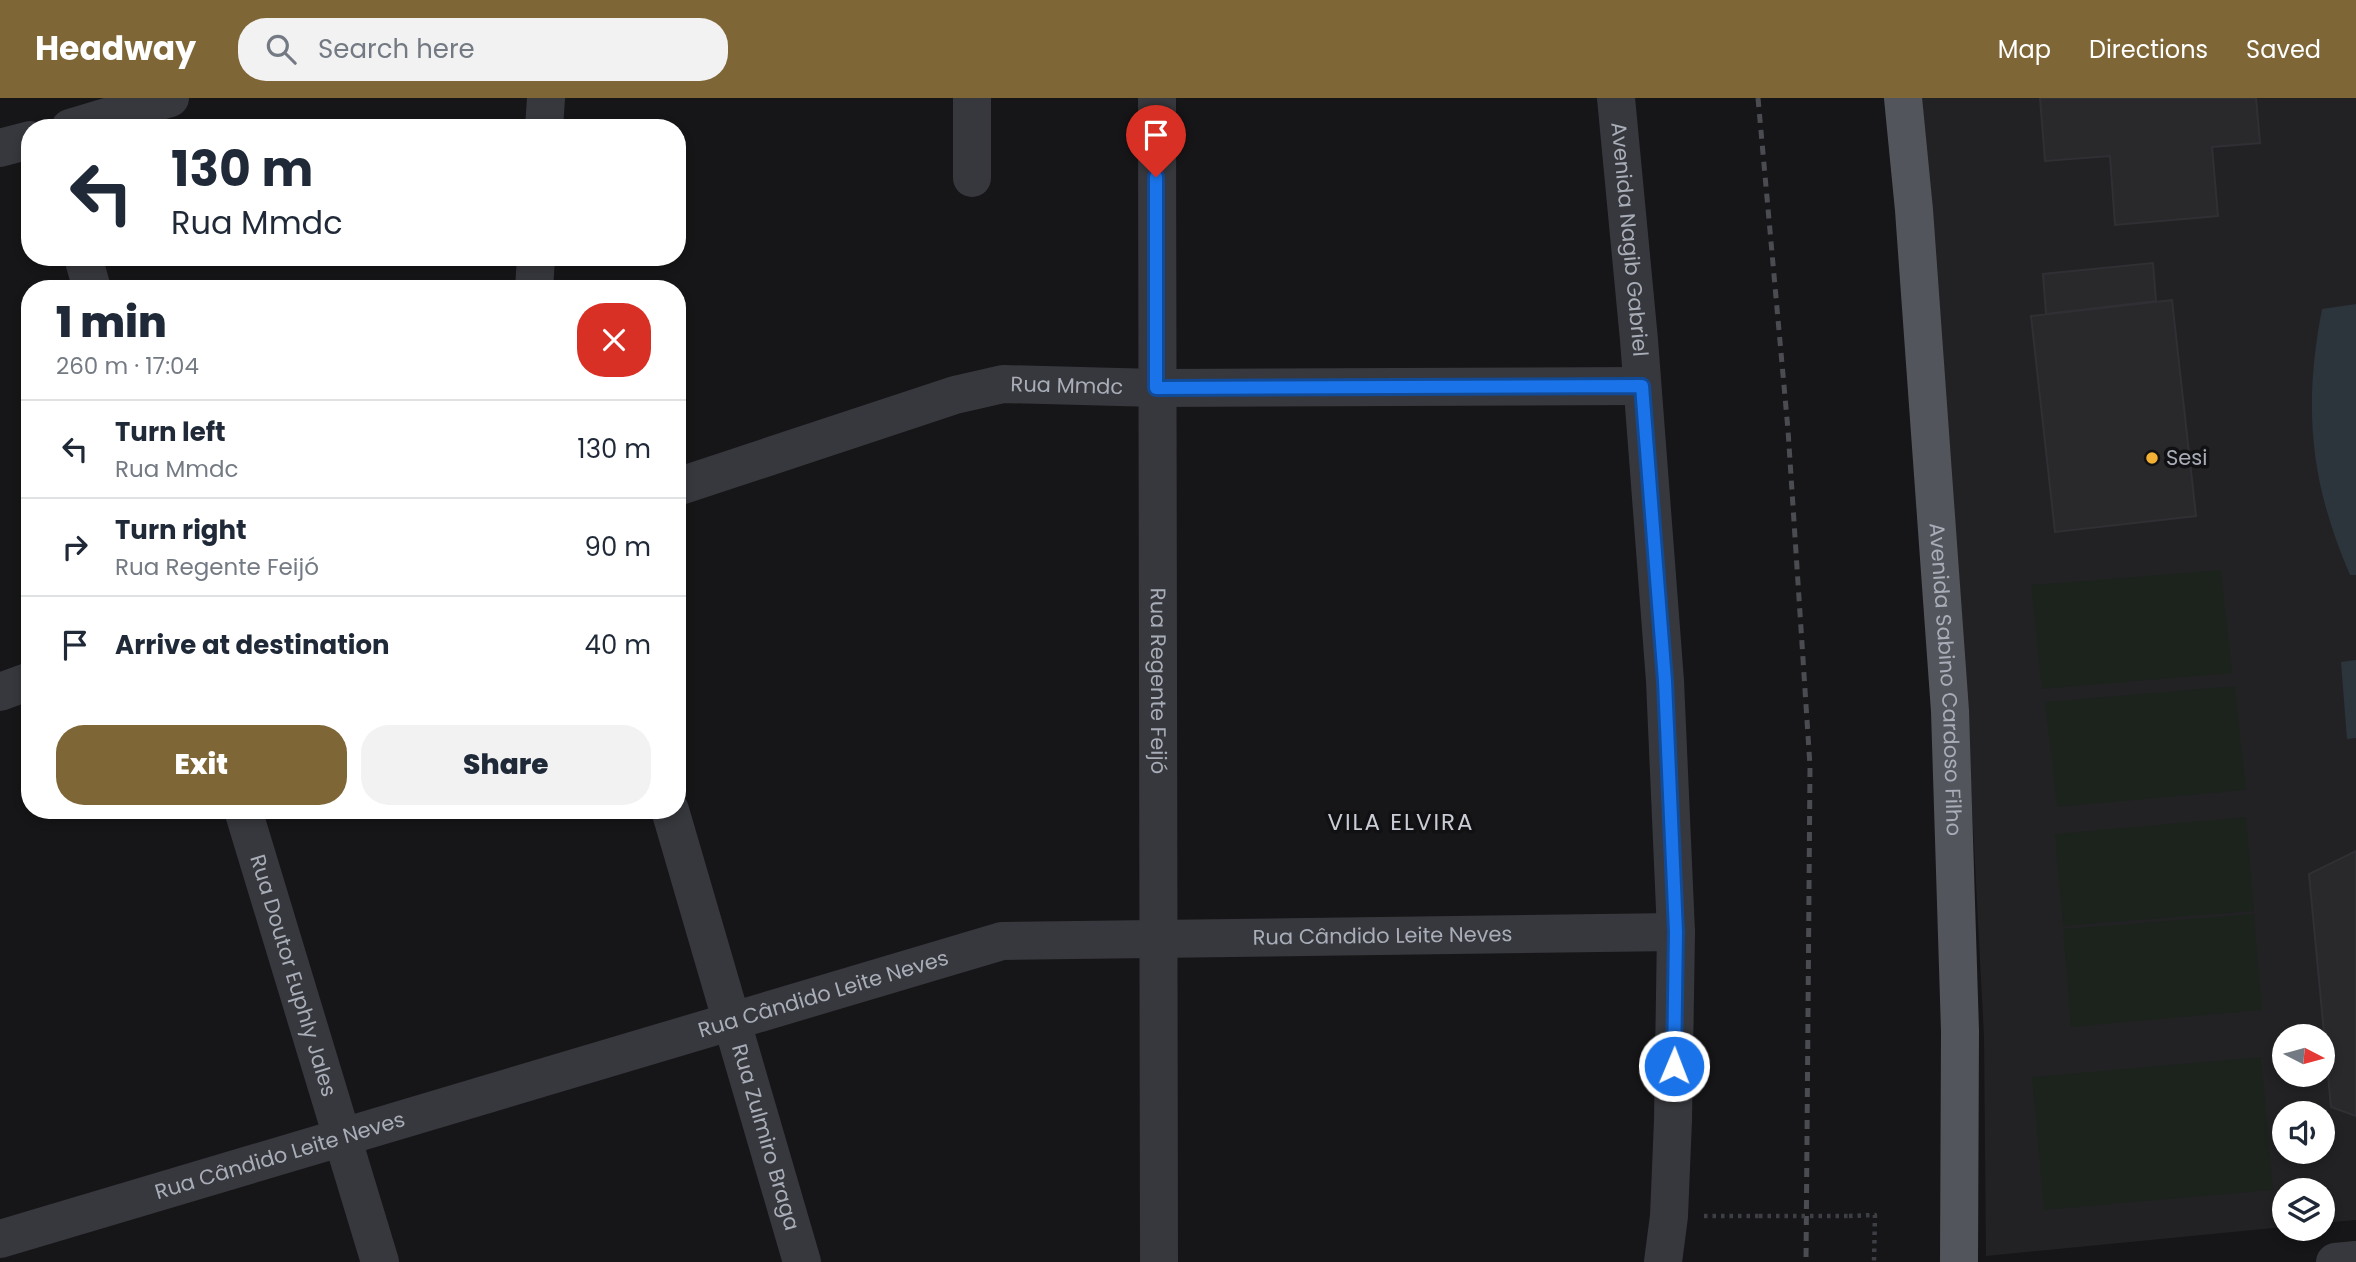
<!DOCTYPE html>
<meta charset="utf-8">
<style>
body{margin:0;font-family:Poppins,sans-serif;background:#f2f2f3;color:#1f2937;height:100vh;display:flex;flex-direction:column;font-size:26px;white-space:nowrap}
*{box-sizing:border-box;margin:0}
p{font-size:23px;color:#747a83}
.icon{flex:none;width:38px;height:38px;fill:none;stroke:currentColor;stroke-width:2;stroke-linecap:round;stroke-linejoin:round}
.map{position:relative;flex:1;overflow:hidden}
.sheet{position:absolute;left:21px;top:182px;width:665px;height:539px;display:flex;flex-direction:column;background:#fff;border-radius:28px;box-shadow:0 4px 10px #0003}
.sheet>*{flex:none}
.top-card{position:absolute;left:21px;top:21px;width:665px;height:147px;border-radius:28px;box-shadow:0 4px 10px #0003;background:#fff;color:#1f2937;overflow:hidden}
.needle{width:46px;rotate:96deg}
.controls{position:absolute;left:2272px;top:926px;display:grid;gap:14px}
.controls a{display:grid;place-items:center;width:63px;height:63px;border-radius:50%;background:#fff;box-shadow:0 4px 10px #0003;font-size:35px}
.pin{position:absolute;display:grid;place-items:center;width:60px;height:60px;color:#fff;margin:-72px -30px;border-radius:50% 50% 50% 0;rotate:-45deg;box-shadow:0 0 7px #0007}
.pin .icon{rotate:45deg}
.me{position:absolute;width:77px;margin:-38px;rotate:1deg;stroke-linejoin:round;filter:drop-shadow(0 0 5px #0008)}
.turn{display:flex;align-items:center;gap:24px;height:147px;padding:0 35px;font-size:32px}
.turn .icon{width:91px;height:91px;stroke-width:2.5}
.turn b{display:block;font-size:49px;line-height:60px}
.round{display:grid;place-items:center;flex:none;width:74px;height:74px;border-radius:28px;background:#f2f2f3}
.overview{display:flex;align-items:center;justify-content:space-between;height:119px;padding:0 35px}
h1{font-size:42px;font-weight:800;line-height:52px}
.action{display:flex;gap:14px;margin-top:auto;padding:14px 35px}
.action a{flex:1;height:80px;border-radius:28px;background:#7e6636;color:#fff;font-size:28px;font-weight:800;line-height:80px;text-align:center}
.action a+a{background:#f2f2f3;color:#1f2937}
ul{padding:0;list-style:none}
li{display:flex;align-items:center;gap:21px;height:98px;padding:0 35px;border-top:2px solid #e0e1e3}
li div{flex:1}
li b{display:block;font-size:26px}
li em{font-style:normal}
header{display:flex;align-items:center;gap:42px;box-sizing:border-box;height:98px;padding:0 35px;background:#7e6636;color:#fff}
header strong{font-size:33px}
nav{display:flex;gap:38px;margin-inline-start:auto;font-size:24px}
.search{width:490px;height:63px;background:#f2f2f3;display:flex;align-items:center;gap:18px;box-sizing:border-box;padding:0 24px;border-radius:28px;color:#747a83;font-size:26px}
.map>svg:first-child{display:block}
</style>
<header>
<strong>Headway</strong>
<div class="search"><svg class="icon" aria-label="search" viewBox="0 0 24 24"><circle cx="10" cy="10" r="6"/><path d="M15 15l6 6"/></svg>Search here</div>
<nav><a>Map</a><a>Directions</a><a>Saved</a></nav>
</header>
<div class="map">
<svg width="2356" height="1164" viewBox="0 0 2356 1164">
<rect width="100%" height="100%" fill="#161618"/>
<!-- built -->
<path fill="#222225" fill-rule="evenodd" d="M1920 0H2356V1122L2322 1125V1092H2284V1129L1986 1158 1984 939 1967 612ZM2284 938H2322V976H2284ZM2284 1015H2322V1054H2284Z"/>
<!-- green -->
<path fill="#1c231d" d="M2221 472 2232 575 2042 591 2031 487Z
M2235 588 2246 692 2057 709 2045 604Z
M2246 719 2254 813 2063 828 2055 736Z
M2254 816 2262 912 2071 929 2063 831Z
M2261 959 2273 1092 2044 1112 2032 979Z"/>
<!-- water -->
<path fill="#2c353c" d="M2356 206V477H2350C2310 384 2303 310 2322 211Z
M2356 562V640L2347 641 2341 564Z"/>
<!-- building -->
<path fill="#29292c" stroke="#303034" stroke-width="2" d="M2040 0H2256L2260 45 2212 49 2218 118 2115 127 2110 58 2045 63Z
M2153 165 2156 203 2046 216 2043 176Z
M2172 202 2196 418 2055 434 2031 218Z
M2356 753V1018L2331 1009 2309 776Z"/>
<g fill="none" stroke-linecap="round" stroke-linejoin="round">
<!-- path -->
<path stroke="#3d3f44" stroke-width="4.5" stroke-dasharray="3.5 5" stroke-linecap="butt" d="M1704 1118H1759
M1849 1118 1875 1117 1874 1164"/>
<!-- minor -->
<g stroke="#37383d" stroke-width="38">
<path d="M972 0V80"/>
<path id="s1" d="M1157 0 1159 1164"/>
<path id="s2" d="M1616 0 1639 242 1665 583 1676 834 1673 1022 1669 1118 1663 1164"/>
<path d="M70 30 170 0"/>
<path d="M544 30 546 0"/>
<path d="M0 50 30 42"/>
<path d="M83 159 92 191"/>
<path d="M534 191 536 159"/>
<path id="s3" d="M677 389 955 297 1003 286 1156 290 1642 288"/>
<path d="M0 594 30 583"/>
<path id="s4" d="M243 712 380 1164"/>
<path id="s5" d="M670 712 802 1164"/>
<path id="s6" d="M0 1141 1002 843 1676 834"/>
<path d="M2335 1164 2356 1162"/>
</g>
<!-- major -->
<path stroke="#53555c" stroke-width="38" id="s7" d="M1903 0 1914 112 1950 613 1960 933 1959 1164"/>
<!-- rail -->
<path stroke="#4a4c52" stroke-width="5" stroke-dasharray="9 7" stroke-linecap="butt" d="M1758 0 1788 332 1810 668 1806 1164"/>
<!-- path-bridge -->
<path stroke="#3d3f44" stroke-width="4.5" stroke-dasharray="3.5 5" stroke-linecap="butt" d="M1759 1118H1849"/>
</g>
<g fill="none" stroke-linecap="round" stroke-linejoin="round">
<defs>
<path id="route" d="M1156 79V290L1642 288 1665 583 1676 834 1674 968"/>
</defs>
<!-- route casing -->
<use href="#route" stroke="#114b97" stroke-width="18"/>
<!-- route -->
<use href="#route" stroke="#1a73e8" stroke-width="12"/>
</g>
<!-- markers -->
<circle fill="#f2b134" stroke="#111113" stroke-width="2.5" cx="2152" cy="360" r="7"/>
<g text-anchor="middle" stroke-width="7" stroke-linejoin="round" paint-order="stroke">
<!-- street labels -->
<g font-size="21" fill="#a8adb8" stroke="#111113">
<text dy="7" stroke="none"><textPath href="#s2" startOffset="142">Avenida Nagib Gabriel</textPath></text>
<text dy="7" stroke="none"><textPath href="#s3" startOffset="406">Rua Mmdc</textPath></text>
<text dy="7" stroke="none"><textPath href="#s7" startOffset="583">Avenida Sabino Cardoso Filho</textPath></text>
<text dy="7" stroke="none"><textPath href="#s1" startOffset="583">Rua Regente Feijó</textPath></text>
<text dy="7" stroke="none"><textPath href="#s6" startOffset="1426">Rua Cândido Leite Neves</textPath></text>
<text dy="7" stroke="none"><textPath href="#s4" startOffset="173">Rua Doutor Euphly Jales</textPath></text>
<text dy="7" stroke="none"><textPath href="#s6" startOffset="859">Rua Cândido Leite Neves</textPath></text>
<text dy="7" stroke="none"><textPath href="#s5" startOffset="341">Rua Zulmiro Braga</textPath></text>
<text dy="7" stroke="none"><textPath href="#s6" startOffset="292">Rua Cândido Leite Neves</textPath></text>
</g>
<!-- poi labels -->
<g font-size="21" fill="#a8adb8" stroke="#111113" text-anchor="start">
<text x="2166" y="367">Sesi</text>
</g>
<!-- neighbourhood labels -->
<g font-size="23" letter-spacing="2" fill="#c9ccd4" stroke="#111113">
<text x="1401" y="732">VILA ELVIRA</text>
</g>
</g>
</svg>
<div class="controls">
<a><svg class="needle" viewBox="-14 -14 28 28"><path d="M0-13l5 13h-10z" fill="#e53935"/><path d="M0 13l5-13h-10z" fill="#747a83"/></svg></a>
<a><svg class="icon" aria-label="sound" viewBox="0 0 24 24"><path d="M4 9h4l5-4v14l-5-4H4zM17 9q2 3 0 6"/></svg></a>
<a><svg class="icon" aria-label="layers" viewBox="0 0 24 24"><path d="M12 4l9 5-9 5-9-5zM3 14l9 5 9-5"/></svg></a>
</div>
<div class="pin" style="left:1156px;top:79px;background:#d93025"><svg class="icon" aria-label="arrive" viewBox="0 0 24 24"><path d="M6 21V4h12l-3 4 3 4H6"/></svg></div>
<svg class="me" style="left:1674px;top:968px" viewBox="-20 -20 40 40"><circle r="17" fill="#1a73e8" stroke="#fff" stroke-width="3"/><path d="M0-11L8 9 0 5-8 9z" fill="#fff"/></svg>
<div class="top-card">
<div class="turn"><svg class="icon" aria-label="left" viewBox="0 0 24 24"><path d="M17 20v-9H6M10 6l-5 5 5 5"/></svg><div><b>130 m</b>Rua Mmdc</div></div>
</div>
<section class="sheet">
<div class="overview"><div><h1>1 min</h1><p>260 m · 17:04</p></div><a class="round" style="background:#d93025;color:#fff"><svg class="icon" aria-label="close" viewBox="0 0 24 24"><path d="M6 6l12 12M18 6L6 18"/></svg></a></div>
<ul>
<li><svg class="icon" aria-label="left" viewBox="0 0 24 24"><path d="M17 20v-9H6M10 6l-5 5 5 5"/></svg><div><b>Turn left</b><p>Rua Mmdc</p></div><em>130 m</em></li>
<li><svg class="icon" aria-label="right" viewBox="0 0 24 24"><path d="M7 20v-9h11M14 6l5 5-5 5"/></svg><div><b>Turn right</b><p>Rua Regente Feijó</p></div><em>90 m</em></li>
<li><svg class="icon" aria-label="arrive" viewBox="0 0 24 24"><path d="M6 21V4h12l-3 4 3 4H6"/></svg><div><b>Arrive at destination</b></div><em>40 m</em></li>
</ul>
<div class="action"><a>Exit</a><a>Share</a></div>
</section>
</div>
